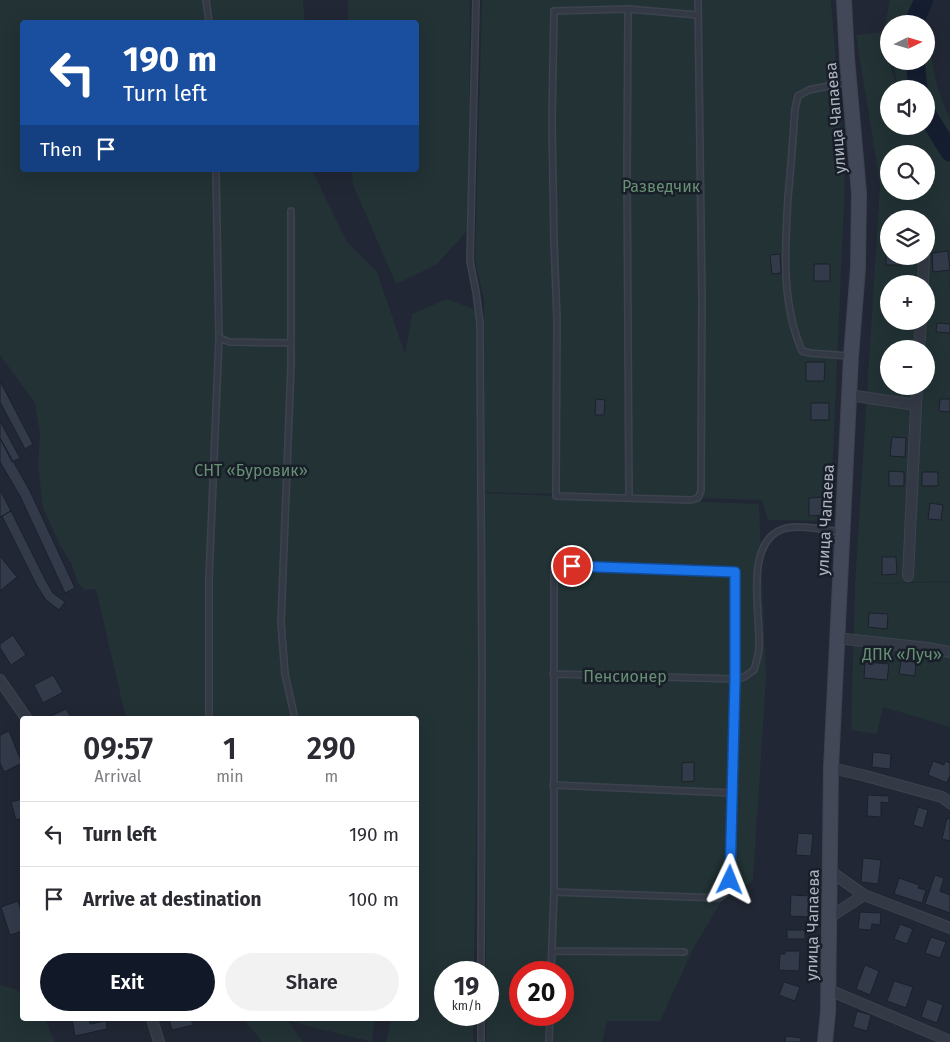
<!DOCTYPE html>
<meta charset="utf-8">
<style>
body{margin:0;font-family:"Fira Sans",sans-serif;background:#f2f2f3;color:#2b2b33;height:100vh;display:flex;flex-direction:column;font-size:19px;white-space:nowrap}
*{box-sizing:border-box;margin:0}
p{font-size:16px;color:#7c7c81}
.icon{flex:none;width:28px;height:28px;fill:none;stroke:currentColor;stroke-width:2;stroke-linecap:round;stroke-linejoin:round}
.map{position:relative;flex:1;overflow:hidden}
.drawer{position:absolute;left:20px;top:716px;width:399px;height:305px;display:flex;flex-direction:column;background:#fff;border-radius:5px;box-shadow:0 5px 20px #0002}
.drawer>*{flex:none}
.banner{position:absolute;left:20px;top:20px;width:399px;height:152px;border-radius:5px;box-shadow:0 5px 20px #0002;background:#1a4fa0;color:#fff;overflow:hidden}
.needle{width:32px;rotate:85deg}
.controls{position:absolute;left:880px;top:15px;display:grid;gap:10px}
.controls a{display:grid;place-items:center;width:55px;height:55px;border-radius:50%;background:#fff;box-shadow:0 5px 20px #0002;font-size:25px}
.speed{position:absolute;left:434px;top:961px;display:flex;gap:10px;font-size:25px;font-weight:700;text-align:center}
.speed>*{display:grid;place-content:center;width:65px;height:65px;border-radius:50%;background:#fff;box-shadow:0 5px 20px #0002;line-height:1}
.speed small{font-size:12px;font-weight:400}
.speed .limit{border:8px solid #d22;background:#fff;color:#111}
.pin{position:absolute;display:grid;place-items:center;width:42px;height:42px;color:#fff;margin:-21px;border:2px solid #fff;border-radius:50%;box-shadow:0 1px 5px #0007}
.me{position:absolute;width:55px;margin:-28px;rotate:2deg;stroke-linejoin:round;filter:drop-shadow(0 0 4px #0008)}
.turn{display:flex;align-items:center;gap:18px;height:105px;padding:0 20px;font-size:22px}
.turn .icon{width:65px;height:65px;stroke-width:2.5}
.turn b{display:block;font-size:35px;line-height:42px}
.then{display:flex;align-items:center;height:48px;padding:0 20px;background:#0003;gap:10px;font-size:19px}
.eta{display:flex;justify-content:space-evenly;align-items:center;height:85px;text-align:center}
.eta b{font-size:30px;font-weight:600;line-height:35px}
.button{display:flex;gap:10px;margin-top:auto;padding:10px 20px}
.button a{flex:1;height:58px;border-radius:30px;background:#111827;color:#fff;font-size:20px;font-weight:600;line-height:58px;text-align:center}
.button a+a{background:#f2f2f3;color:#2b2b33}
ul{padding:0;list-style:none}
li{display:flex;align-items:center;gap:15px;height:65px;padding:0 20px;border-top:1px solid #e1e1e2}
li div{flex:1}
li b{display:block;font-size:19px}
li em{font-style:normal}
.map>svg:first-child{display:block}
</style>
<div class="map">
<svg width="950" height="1042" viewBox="0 0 950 1042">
<rect width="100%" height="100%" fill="#212734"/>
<!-- green -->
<path fill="#223235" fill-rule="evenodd" d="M0 0H303L305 22H22V170H312L347 242 377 272 405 354 412 314 447 299 477 310 479 667 474 972H445V1015H473V1042H386L391 1019H416V719H126L96 589 85 590 78 583 71 563 60 545 43 508 38 465 40 434 35 403 0 355Z
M348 0H470L469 229 436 265 396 284 353 185 352 170H416V22H348Z
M482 0H831L845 182 830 521 768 520 762 500 485 492 484 300 475 260Z
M890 0H922L923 24H889V48L884 29Z
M881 32 897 89H889V126H907L912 142 908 126H926V89H899L892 61H926V39L931 53 934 73 939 92 950 119V285L945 255 950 289V581L864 584 950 582V727L883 707 877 734 851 730 855 584 880 184 856 35ZM889 154H926V191H889ZM889 219H926V256H889ZM889 284H926V321H889ZM889 349H926V386H889Z
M485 493 759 504 766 677 753 881 721 902 693 949 660 1021H607L602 1042H486L488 972H486L483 549ZM520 972H562V1015H520Z
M0 985 15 989 22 994V1019H45L55 1042H0Z
M244 1019H375L372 1042 288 1021 303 1042H262Z"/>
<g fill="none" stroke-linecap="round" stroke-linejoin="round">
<!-- river -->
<path stroke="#151e30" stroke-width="19" d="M913 24 924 0
M915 61 918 89
M926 113 950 152"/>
</g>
<!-- building -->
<path fill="#333b4b" stroke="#1b212b" d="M886 247H889V256H903V265H886Z
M948 251 950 270 933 272 932 253Z
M780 254 781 273 772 274 770 255Z
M814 264H830V281H814Z
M937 323 950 324V333L936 332Z
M806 362H825L824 381H806Z
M0 381 33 444 25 449 0 402Z
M596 399 605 400 604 415H595Z
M940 399H950V412L939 411Z
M811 403H829V420H811Z
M0 421 20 458 12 462 0 438Z
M892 437 906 438 905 457 890 456Z
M0 438 30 491 75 588 65 593 20 496 0 462Z
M889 471 904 472V486H889Z
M922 472H938V486H922Z
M0 490 11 511 0 517Z
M826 497V515L809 516V498Z
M930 503 943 505 941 520 928 519Z
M11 511 46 581 53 593 65 602 59 610 46 600 37 586 2 516Z
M0 556 17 577 0 591Z
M882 557H896L897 574 882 575Z
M869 613 888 614 887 629 868 627Z
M13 635 26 655 11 665 0 648V644Z
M901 660 916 662 915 676 899 674Z
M865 662 889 664 887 680 864 678Z
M53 675 63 692 43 703 34 685Z
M66 709 72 719H47V718Z
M9 731 22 763 4 772 0 763V735Z
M873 752 891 754 890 769 872 767Z
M933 761 944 765 945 761 950 763V775L947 783 928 775Z
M694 762V781L682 782V763Z
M868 795 889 796V803L881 802V817L867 816Z
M22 799V818L16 820 11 802Z
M918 807 928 810 923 828 913 825Z
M947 818 950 819V841L942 839Z
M798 833 813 834 811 856 796 855Z
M863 858 881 860 878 884 861 882Z
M935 875 944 878 940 891 950 895V913L925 904Z
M899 878 919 885 918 888 926 890 922 903 894 894Z
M791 895 810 896 809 917 790 916Z
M18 901 22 914V931L10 935 1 907Z
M860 912 881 913 880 925 872 924 871 930 858 929Z
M900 924 913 929 907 944 894 939Z
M787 930H805V939H787Z
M931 937 946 942 940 958 925 953Z
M785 951H800L799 971 779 970 780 954H785Z
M865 965 879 971 870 995 856 989Z
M894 981 913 987 906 1008 887 1001Z
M784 982 800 987 795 1001 779 995Z
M927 999 943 1005 937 1023 921 1017Z
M857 1011 871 1015 867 1031 853 1027Z
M72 1019H89L90 1024 106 1021 107 1029 75 1036Z
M169 1019H191L193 1025 172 1030Z
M786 1036 801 1038V1042H785Z"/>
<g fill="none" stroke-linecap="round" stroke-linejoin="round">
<defs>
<path id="lane" d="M206 0 209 22
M476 0 470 261 476 292 480 323 482 666 481 972
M698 0 702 298 701 491 698 498 691 500 556 496 557 319 554 241 552 121 554 11 628 9 698 15
M628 9 627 173 629 498
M847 82 809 90 798 96 795 109C793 139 791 168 788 197 785 249 781 302 802 351L810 353 849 356
M291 211V366L281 623 285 674 295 719
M219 338 230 342 291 343
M553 674 735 679 744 677 754 670C756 662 759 654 759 647 761 616 743 543 783 529 798 524 825 530 841 532
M209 716V579L219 338 216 170
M553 785 732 793
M552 951 684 952
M551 972 554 892V565L735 572V679L730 880 725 893 719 898 554 892
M481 1042V1015
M549 1042 550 1015"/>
<path id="street" d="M923 284 924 256
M919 349 921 321
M849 395 916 405
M908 576 917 386
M836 638 928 648 950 652
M0 680 27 719
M831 768 862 775 942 797 950 803
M830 871 864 895 950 928
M830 917 864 895
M829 990 950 1041
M152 1019 159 1042"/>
<path id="secondary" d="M825 1042 828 1012 831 768 851 356 858 268 859 193 847 58 844 0"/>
</defs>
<!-- lane casing -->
<use href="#lane" stroke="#3d434e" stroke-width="8"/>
<!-- street casing -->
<use href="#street" stroke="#3d434e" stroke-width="12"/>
<!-- secondary casing -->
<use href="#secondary" stroke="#3d434e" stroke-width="16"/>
<!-- lane -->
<use href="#lane" stroke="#343a45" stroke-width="5"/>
<!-- street -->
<use href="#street" stroke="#343a45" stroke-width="10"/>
<!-- secondary -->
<use href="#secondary" stroke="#424858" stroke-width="14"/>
</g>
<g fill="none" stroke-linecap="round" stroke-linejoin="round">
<defs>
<path id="route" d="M572 566 735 572V679L730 880"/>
</defs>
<!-- route casing -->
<use href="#route" stroke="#114b97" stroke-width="12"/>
<!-- route -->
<use href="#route" stroke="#1a73e8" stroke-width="9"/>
</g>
<g text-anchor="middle" stroke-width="5" stroke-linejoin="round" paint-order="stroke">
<!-- street labels -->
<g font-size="16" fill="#aeb4c2" stroke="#191f29">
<text transform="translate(835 118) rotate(-95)" y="6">улица Чапаева</text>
<text transform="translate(825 520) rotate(-87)" y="6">улица Чапаева</text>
<text transform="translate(812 925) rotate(-89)" y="6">улица Чапаева</text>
</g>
<!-- park labels -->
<g font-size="16" fill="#679074" stroke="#191f29">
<text x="661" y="192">Разведчик</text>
<text x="251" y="476">СНТ «Буровик»</text>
<text x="902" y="660">ДПК «Луч»</text>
<text x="625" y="682">Пенсионер</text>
</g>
</g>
</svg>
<div class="controls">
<a><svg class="needle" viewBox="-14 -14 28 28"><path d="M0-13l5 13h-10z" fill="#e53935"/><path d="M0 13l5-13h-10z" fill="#7c7c81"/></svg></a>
<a><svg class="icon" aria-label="sound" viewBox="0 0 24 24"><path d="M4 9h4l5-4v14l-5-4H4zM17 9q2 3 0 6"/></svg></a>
<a><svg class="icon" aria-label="search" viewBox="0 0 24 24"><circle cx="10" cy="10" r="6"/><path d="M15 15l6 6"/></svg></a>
<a><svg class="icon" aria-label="layers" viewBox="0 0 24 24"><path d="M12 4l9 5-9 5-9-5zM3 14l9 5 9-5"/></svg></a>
<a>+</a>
<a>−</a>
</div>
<div class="speed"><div>19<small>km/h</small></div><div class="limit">20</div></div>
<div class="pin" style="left:572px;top:566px;background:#d93025"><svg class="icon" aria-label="arrive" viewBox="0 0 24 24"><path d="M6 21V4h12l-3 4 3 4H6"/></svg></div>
<svg class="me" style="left:730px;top:880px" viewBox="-20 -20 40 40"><path d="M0-17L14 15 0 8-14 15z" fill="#1a73e8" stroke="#fff" stroke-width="4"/></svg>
<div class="banner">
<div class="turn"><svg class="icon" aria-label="left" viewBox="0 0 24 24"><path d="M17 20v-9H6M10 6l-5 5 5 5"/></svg><div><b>190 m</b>Turn left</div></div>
<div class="then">Then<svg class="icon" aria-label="arrive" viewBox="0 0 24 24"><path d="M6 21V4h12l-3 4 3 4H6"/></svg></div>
</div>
<section class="drawer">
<div class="eta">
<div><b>09:57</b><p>Arrival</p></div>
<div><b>1</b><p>min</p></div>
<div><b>290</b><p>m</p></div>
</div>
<ul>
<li><svg class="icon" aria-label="left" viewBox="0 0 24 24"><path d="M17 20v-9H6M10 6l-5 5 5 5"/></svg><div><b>Turn left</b></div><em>190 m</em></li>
<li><svg class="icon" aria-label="arrive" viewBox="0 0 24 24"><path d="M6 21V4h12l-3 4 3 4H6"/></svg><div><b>Arrive at destination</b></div><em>100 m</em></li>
</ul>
<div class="button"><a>Exit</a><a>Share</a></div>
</section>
</div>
